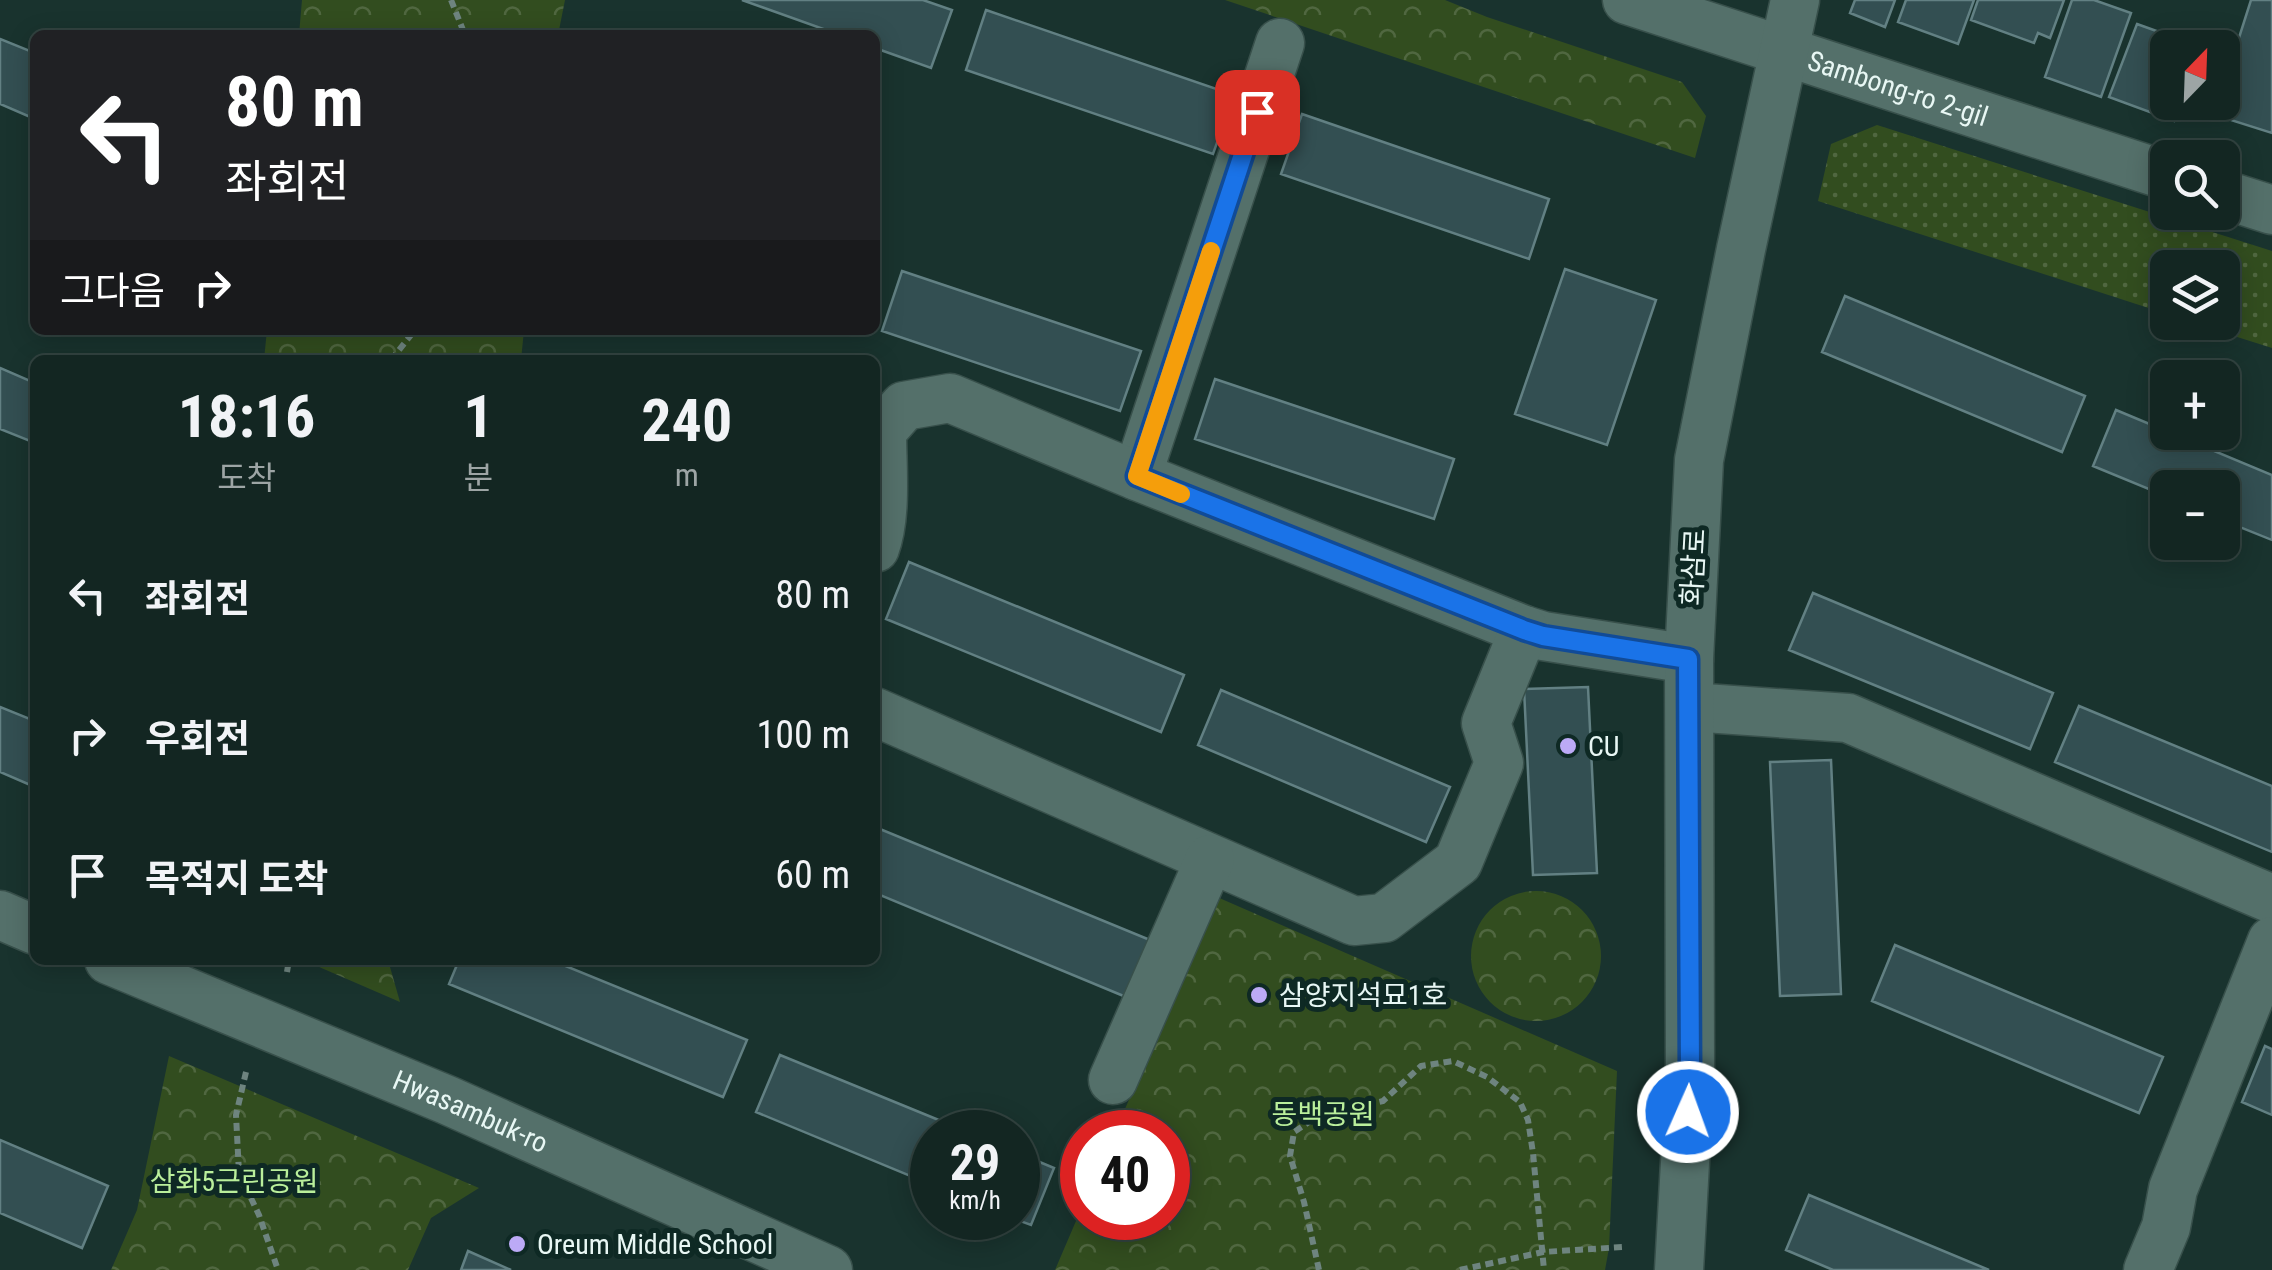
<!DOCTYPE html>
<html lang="ko">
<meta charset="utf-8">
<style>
body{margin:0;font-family:"Roboto Condensed","Noto Sans KR",sans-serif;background:#1c2e2a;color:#f1f3f6;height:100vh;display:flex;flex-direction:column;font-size:38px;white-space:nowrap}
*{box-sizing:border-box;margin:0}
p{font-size:32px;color:#9da5a5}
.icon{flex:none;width:55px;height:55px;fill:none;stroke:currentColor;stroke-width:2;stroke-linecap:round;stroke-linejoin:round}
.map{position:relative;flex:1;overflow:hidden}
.details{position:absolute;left:30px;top:355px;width:850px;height:610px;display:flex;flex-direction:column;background:#132622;border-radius:15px;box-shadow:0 5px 25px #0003,0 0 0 2px #324340}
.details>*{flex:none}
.hud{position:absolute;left:30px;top:30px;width:850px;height:305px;border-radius:15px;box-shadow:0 5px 25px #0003,0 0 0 2px #324340;background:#202124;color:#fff;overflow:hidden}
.needle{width:65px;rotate:23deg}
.controls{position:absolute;left:2150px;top:30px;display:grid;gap:20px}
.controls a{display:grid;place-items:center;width:90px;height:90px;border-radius:15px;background:#132622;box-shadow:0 5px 25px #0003,0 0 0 2px #324340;font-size:50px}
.speed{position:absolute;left:910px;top:1110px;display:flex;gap:20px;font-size:50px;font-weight:700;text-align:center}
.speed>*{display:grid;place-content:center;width:130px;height:130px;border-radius:50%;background:#132622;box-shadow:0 5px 25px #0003,0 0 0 2px #324340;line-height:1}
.speed small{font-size:25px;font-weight:400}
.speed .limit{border:15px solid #d22;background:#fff;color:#111}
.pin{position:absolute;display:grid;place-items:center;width:85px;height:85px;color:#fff;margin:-42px;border-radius:20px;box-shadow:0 5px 15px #0006}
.me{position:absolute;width:110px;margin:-55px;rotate:2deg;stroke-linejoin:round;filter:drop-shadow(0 0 8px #0008)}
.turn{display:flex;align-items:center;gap:35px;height:210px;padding:0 30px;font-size:45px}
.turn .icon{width:130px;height:130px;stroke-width:2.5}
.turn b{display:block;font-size:70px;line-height:85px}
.then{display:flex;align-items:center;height:95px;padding:0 30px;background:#0003;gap:20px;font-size:38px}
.eta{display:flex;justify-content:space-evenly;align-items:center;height:170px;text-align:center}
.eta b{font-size:60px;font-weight:700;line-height:70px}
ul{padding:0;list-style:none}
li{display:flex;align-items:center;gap:30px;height:140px;padding:0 30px}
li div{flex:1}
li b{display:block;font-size:38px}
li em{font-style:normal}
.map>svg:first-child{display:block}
</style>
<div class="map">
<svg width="2272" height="1270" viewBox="0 0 2272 1270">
<defs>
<pattern id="grass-dots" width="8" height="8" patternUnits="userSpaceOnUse" patternTransform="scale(2.5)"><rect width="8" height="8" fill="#324d1f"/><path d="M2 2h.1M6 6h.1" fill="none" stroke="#506740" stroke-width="1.8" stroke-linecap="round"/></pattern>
<pattern id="park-crowns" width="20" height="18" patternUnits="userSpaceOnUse" patternTransform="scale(2.5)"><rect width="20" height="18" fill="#324d1f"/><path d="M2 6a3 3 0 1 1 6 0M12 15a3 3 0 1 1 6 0" fill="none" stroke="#506740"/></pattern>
</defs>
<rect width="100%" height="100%" fill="#19332e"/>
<!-- grass -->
<path fill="url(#grass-dots)" d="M1877 125 2272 251V348L2193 323 2222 322V268H2168L2167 314 1818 201 1831 144Z"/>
<!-- park -->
<path fill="url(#park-crowns)" d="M302 0H565L558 35H299Z
M1225 0H1445L1487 17 1682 82 1706 116 1695 158Z
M267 330H524L521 360H264Z
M1471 956a65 65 0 1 1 130 0a65 65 0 1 1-130 0Z
M1217 897 1617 1071 1609 1248 1605 1270H1055L1082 1207V1218H1168V1132H1115Z
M303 960H388L400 1002Z
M169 1056 479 1188 431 1218 408 1270H111L137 1210Z"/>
<!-- building -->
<path fill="#334f52" stroke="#628083" stroke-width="2.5" d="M742 0H923L952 10 931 68 875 48V35H840Z
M1855 0H1895L1885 27 1850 13Z
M1906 0H1974L1958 44 1898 22Z
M1978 0H2064L2050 38 2038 33 2034 43 1971 20Z
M2072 0H2094L2131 13 2101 97 2045 77Z
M2251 0H2272V133L2215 115 2219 102H2222V91Z
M986 10 1234 95 1213 154 966 70Z
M2137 24 2201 47 2168 48V102H2181L2174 121 2109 97Z
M0 39 35 53V119L0 104Z
M1302 114 1549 199 1529 259 1281 174Z
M1565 269 1656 300 1607 445 1515 414Z
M902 271 1141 351 1120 411 882 331Z
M1845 296 2085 396 2062 452 1822 352Z
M0 368 35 383V443L0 429Z
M1215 379 1454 459 1434 519 1195 439Z
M2116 410 2272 475V540L2222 520V488H2168V497L2093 466Z
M909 562 1184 675 1161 732 886 619Z
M1813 593 2053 693 2030 749 1789 650Z
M1588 687 1597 873 1533 875 1524 689Z
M1221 690 1450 787 1426 842 1198 745Z
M2079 706 2272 786V852L2055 762Z
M0 707 35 721V787L0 772Z
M1831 760 1841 994 1780 996 1770 762Z
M875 827 1150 940 1126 997 875 893Z
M1895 945 2163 1057 2139 1113 1872 1001Z
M459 960H551L747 1040 723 1097 449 984Z
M2265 1046 2272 1049V1115L2242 1102Z
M780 1055 968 1132H932V1185L756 1112Z
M0 1140 108 1186 82 1248 0 1213Z
M1018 1153 1054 1168 1031 1225 1012 1218H1018Z
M1809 1195 1989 1270H1833L1786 1250Z
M468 1251 511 1270H461Z"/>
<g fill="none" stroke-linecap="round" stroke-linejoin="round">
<defs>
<g id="minor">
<path id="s1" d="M1627 0 2168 176"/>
<path d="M2222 194 2272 210"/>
<path d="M1137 476 1280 43"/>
<path d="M875 548C887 516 882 466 882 431L904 406 950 398 1137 476 1524 630 1543 636 1689 659"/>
<path d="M1690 707 1848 718 2272 899"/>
<path d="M875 712 1354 921 1384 918 1458 862 1499 763 1486 723 1524 630"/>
<path d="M0 915 35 930"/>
<path id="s2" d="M109 960 447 1100 828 1270"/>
<path d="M1113 1080 1210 859"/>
<path d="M1679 1270 1690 1073 1689 659 1699 460 1741 249 1795 0"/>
<path d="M2148 1270 2166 1227 2173 1189 2272 941"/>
</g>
</defs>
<!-- minor casing -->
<use href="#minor" stroke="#38504b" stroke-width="51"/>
<!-- path -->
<path stroke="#6e847f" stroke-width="6" stroke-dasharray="8 5" stroke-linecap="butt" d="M451 0 465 35
M391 360 415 330
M287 972 289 960
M246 1072 236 1115 239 1173 259 1215 278 1270
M1319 1270 1304 1202 1290 1156 1294 1132 1318 1116 1383 1101 1421 1066 1453 1061 1487 1077 1520 1102 1528 1120 1533 1153 1544 1270
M1460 1270 1543 1252 1623 1247"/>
<!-- minor -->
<use href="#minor" stroke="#54706a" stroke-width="48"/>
</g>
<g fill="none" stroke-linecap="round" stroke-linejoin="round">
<defs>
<path id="route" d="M1257 112 1137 476 1524 630 1543 636 1688 659 1690 1073 1688 1112"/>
</defs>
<!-- route casing -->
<use href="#route" stroke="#114b97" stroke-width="25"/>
<!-- route -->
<use href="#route" stroke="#1a73e8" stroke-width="18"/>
<!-- slow -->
<path stroke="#f59e0b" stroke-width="18" d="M1181 494 1137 476 1211 251"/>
</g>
<!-- markers -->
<g fill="#bcaaf6" stroke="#0e2924" stroke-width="4">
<circle cx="1568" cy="746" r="10"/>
<circle cx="1259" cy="995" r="10"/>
<circle cx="517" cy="1244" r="10"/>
</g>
<g text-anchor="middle" stroke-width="10" stroke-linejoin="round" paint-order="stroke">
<!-- street labels -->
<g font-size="28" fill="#e8f7f4" stroke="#0e2924">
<text dy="10" stroke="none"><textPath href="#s1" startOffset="285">Sambong-ro 2-gil</textPath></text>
<text transform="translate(1693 567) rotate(-87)" y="10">화삼로</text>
<text dy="10" stroke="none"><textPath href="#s2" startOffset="392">Hwasambuk-ro</textPath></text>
</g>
<!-- poi labels -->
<g font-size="28" fill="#e8f7f4" stroke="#0e2924" text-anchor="start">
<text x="1588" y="756">CU</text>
<text x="1279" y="1005">삼양지석묘1호</text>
<text x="537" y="1254">Oreum Middle School</text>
</g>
<!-- park labels -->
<g font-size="28" fill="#baef9b" stroke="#0e2924">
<text x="1323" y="1124">동백공원</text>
<text x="234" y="1191">삼화5근린공원</text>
</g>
</g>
</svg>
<div class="controls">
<a><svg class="needle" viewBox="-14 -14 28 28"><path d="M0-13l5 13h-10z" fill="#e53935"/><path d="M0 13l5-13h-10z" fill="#9da5a5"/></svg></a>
<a><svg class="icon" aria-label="search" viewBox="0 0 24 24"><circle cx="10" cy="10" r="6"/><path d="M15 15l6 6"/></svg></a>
<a><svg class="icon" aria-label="layers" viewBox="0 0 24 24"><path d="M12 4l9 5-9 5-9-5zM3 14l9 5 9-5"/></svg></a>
<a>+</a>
<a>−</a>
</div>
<div class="speed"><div>29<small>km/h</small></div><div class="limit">40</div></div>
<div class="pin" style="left:1257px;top:112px;background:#d93025"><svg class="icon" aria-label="arrive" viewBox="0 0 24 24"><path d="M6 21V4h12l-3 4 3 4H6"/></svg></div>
<svg class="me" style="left:1688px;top:1112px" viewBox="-20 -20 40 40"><circle r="17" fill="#1a73e8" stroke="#fff" stroke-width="3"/><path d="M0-11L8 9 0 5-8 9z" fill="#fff"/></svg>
<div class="hud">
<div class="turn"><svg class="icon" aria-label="left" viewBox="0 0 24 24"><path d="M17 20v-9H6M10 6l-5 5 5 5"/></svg><div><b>80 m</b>좌회전</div></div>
<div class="then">그다음<svg class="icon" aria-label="right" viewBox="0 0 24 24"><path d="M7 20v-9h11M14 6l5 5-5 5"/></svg></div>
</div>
<section class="details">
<div class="eta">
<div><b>18:16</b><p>도착</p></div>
<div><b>1</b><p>분</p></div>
<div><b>240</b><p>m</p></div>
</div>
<ul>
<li><svg class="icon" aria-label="left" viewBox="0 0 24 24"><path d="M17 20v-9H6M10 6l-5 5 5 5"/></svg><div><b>좌회전</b></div><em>80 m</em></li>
<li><svg class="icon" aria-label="right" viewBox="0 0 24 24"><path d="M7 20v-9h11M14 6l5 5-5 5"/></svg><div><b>우회전</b></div><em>100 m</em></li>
<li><svg class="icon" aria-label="arrive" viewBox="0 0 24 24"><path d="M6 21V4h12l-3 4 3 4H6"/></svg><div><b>목적지 도착</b></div><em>60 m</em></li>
</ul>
</section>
</div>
